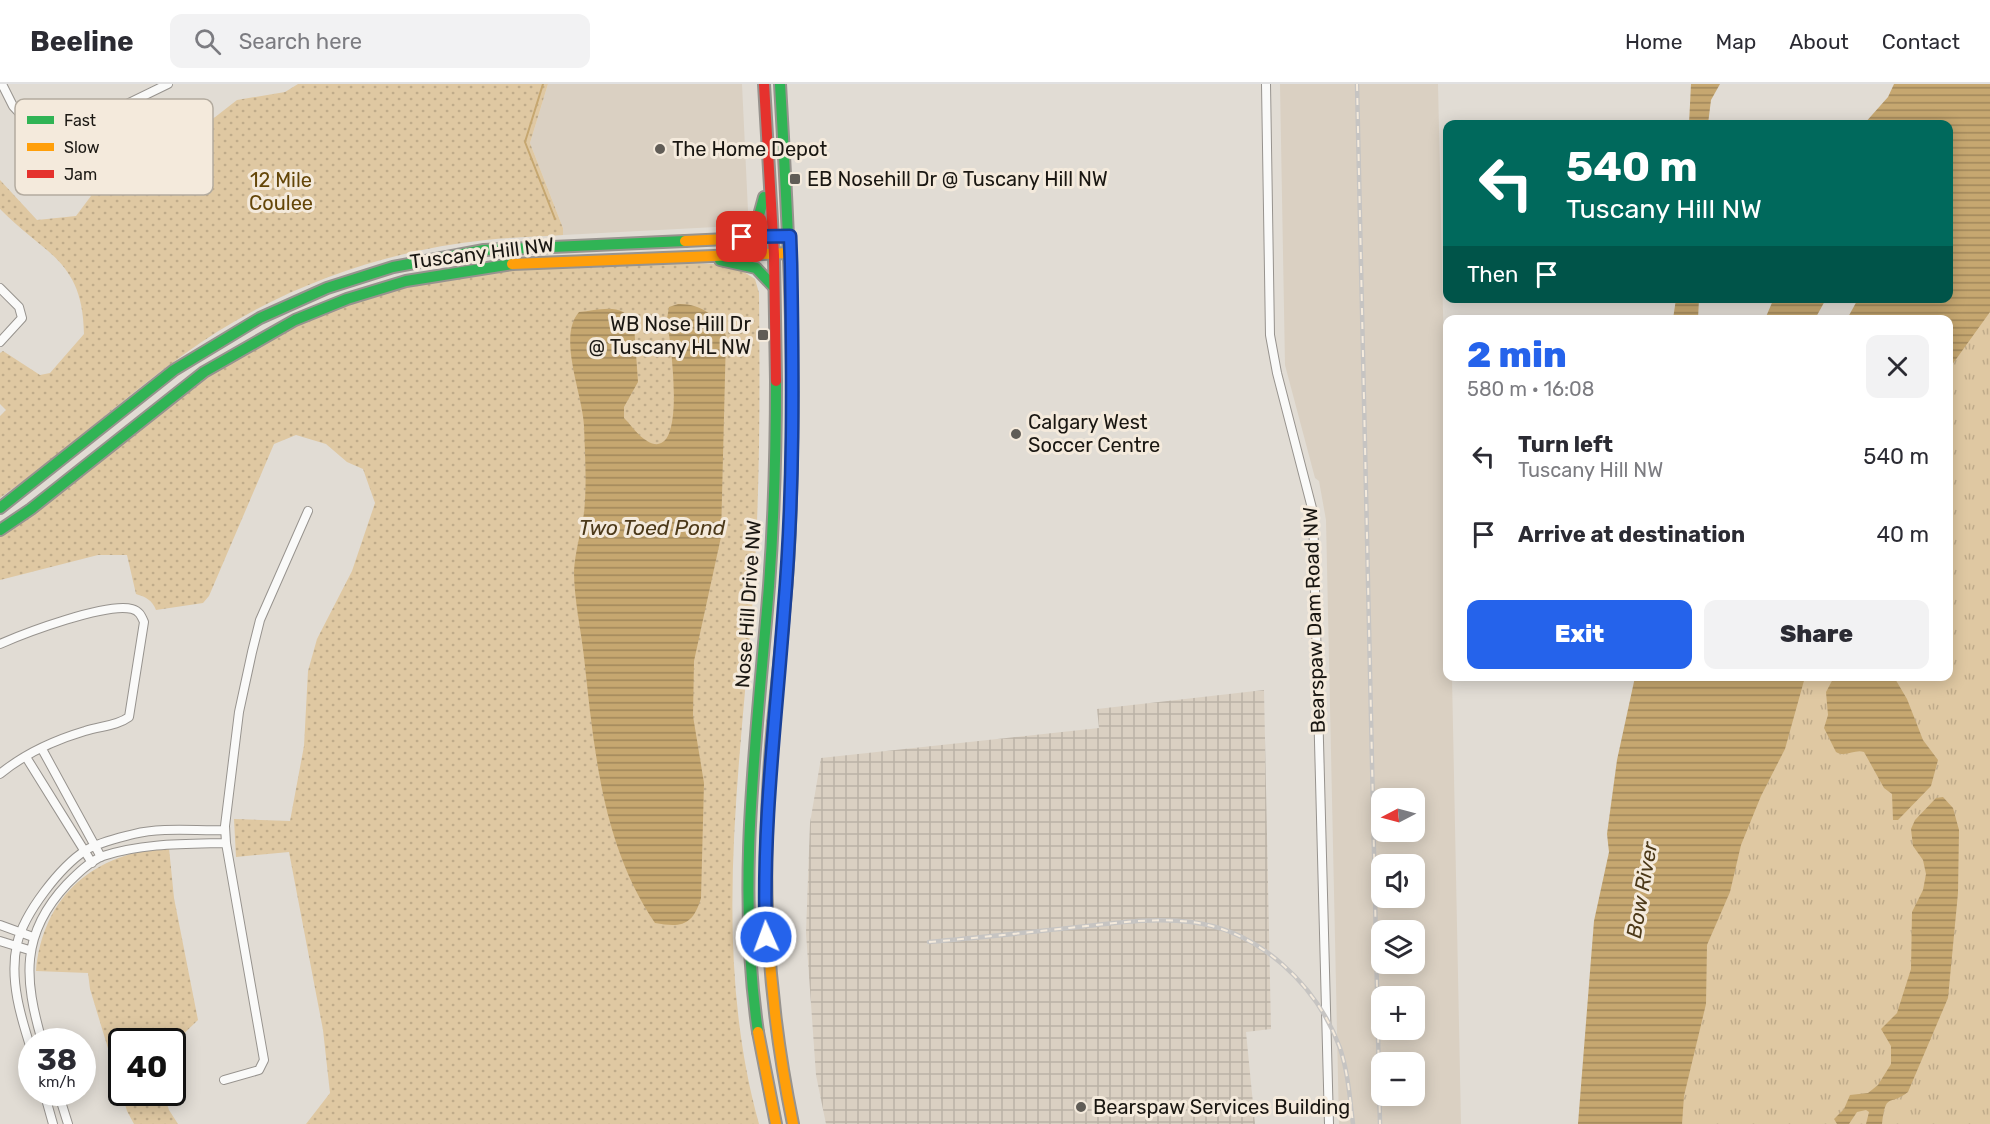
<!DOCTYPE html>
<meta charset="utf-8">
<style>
body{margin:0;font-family:Rubik,sans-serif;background:#f2f2f3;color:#2b2b33;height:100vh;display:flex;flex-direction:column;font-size:22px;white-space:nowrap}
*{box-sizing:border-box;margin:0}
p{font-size:20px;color:#7c7c81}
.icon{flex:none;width:33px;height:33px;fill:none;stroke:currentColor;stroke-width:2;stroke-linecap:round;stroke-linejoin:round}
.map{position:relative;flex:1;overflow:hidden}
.side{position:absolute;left:1443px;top:231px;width:510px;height:366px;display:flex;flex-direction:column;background:#fff;border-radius:12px;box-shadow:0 3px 15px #0003}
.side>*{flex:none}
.banner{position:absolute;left:1443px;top:36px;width:510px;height:183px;border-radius:12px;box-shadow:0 3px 15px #0003;background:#00695c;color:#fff;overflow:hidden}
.needle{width:39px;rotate:264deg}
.controls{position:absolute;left:1371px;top:704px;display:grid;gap:12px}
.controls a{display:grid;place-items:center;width:54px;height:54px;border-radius:12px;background:#fff;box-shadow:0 3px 15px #0003;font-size:30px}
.speed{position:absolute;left:18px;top:944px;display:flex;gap:12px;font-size:30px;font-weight:700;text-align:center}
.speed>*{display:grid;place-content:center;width:78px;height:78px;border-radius:50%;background:#fff;box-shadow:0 3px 15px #0003;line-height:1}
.speed small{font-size:15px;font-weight:400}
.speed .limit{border:3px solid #111;border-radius:9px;background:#fff;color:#111}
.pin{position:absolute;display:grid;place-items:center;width:51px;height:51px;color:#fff;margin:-26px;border-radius:12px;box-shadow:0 3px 9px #0006}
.me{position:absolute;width:66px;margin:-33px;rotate:358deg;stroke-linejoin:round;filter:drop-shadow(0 0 4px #0008)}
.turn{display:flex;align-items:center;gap:21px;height:126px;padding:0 24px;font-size:27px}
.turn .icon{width:78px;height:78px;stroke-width:2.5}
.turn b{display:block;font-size:42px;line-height:51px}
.then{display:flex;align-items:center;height:57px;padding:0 24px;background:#0003;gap:12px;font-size:22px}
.round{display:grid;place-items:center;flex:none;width:63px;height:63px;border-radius:12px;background:#f2f2f3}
.overview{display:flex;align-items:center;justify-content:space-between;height:102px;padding:0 24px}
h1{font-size:36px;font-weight:800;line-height:45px;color:#2563eb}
.action{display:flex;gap:12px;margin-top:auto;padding:12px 24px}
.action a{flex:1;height:69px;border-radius:12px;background:#2563eb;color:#fff;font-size:24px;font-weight:800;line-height:69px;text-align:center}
.action a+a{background:#f2f2f3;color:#2b2b33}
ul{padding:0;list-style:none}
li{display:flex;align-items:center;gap:18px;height:78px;padding:0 24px}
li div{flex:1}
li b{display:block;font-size:22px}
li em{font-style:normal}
header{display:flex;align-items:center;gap:36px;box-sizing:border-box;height:84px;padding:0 30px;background:#fff;border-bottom:2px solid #e1e1e2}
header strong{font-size:28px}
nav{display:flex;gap:33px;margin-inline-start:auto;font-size:21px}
.search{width:420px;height:54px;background:#f2f2f3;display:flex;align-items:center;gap:15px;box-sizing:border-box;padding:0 21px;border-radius:12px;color:#7c7c81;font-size:22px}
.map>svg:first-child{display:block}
</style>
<header>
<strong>Beeline</strong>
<div class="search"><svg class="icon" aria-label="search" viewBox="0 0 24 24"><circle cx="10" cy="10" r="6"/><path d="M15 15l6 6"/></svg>Search here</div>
<nav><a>Home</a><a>Map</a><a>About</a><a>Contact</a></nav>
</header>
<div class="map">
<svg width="1990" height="1040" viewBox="0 0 1990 1040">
<defs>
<pattern id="industrial-grid" width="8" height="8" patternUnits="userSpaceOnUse" patternTransform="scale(1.5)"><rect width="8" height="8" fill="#dad0c2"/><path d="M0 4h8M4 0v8" fill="none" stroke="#bab2a6"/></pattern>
<pattern id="grass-tufts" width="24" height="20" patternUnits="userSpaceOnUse" patternTransform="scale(1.5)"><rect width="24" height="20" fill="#dfc8a2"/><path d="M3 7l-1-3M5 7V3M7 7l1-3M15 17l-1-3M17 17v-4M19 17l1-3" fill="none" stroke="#bfab8a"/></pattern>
<pattern id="park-dots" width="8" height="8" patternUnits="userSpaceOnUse" patternTransform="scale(1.5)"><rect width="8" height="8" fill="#dfc8a2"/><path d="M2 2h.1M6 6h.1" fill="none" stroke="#bfab8a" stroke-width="1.8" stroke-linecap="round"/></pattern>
<pattern id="water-rules" width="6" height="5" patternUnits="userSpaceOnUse" patternTransform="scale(1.5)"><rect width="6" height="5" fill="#c6a770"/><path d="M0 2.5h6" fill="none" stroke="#a0875b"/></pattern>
</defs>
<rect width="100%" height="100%" fill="#e1dcd4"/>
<!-- built -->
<path fill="#dad0c2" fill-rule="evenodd" d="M548 0H742L748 127 735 142 563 151V144L530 59Z
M1280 0H1438L1447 411 1448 592 1452 593 1461 1040H1339L1326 436 1319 397 1315 394 1285 281ZM1382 714H1414V747H1382ZM1382 780H1414V813H1382ZM1382 846H1414V879H1382ZM1382 912H1414V945H1382ZM1382 978H1414V1011H1382Z"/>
<!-- industrial -->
<path fill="url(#industrial-grid)" d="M1264 606 1271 945 1246 948 1255 1040H826L816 991 806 849 810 739 821 674 1099 644 1097 625Z"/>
<!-- grass -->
<path fill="url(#grass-tufts)" d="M1990 218V1040H1672L1700 854 1797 593 1948 592 1949 275Z"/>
<!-- park -->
<path fill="url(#park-dots)" d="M298 0H548L530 59 563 144V151C538 153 512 153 486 156 379 167 270 207 183 271 120 316 63 370 0 414V332L6 326 0 320V269L3 267 40 291 50 289 84 250C83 176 45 171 0 125V96L37 136 76 132 91 112 68 74 75 66 106 88 132 75 187 55 237 16 285 8Z
M664 178 733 181 755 195 759 209C760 311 760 412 753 513 740 688 711 867 759 1040H306L330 1009 323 946 289 768 236 773 234 735 290 737 304 662 308 587 317 555 352 487 375 419 363 385 347 378 326 360 296 351 274 360 209 512 203 519 156 526C152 516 146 513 136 510L127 471H98L0 496V452C73 403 136 341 209 292 294 234 398 195 501 186 555 181 610 180 664 178Z
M169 764 174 814 198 936 173 960 172 957H122V1008H163L169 1026 178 1040H134L127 1027 90 905 88 889 36 887C43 811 95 768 169 764Z"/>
<!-- water -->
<path fill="url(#water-rules)" d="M1691 0H1720L1711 16 1708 40H1689Z
M1894 0H1990V228L1949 285 1948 236 1847 235 1858 215 1948 214V40H1864L1888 13Z
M1774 214H1826V215L1815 235H1765Z
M1676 215H1699L1698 235H1673Z
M678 220C699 219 719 232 726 252L721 453 694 577 693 632 704 699 701 814C693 841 682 844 655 839 602 761 594 665 584 573 581 546 574 515 574 487 575 468 581 448 584 429 587 401 585 370 584 342 583 311 557 253 579 228 600 226 624 217 634 241L638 298 624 323V334C631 341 638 352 647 357 690 382 669 250 667 235L669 223Z
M1635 593H1805L1785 665 1761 712 1741 761 1730 808 1707 861 1706 920 1684 1012 1682 1040H1578L1594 837 1609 768 1607 750 1617 676Z
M1834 593H1894L1907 615 1923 656 1938 676 1931 702 1898 736H1893L1892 710 1884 704 1864 668C1854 665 1846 674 1836 668L1824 644 1828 631 1826 608Z
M1943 713 1953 724 1959 746 1958 809 1948 914 1908 1008C1889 1023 1886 1007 1882 1040H1866L1869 1028 1866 1026 1857 1028 1849 1040H1837L1834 1035 1844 1025 1850 1011 1868 1009 1878 1001 1891 980V962L1881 945 1897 929 1911 885 1912 828 1923 806 1926 790 1923 776 1913 762 1911 745 1915 736 1936 714Z"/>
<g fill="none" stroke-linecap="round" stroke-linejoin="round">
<!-- stream -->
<path stroke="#c6a770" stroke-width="2" d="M543 0 525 58 555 135"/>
<defs>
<path id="street" d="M2 0 13 22 49 61 60 59 94 36 168 0
M1266 0 1270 251 1277 289 1313 428 1329 1040
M0 204 19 223 22 234 0 258
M0 560C25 549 107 518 132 525 139 527 141 531 144 538L129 633C117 642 100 642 85 647 55 656 24 670 0 690
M42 665 101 773
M26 673 92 779
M0 841 33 853
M0 857 29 866
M42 957C24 895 20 850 67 800 77 790 90 777 103 772 143 759 185 760 226 759
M32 968C21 934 9 896 17 860 24 829 60 783 86 766 100 758 119 754 134 750 162 743 196 747 225 746
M224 996 259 986 264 976 226 759 225 742 239 628 252 568 260 536 308 427
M44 1008 53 1040
M58 1008 68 1040"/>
<path id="fast" d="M743 153 758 135 764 113
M720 176 756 184 773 202
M0 424 174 286 260 234 327 204 393 183 484 166 685 157
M0 446 31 425 204 288 295 236 347 215 406 197 512 180
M773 639C779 580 786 522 789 463 797 309 789 154 780 0
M758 948C736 799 757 651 769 502 774 434 776 366 776 297"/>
<path id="slow" d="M685 157 790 152
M512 180 790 169
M773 639C760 777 765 904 793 1040
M758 948 776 1040"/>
<path id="jam" d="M764 0 774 171 776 297"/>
</defs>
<!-- street casing -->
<use href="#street" stroke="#97938e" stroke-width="10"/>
<!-- fast casing -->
<use href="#fast" stroke="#97938e" stroke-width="14"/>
<!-- slow casing -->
<use href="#slow" stroke="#97938e" stroke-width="14"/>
<!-- jam casing -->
<use href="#jam" stroke="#97938e" stroke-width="14"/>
<!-- street -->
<use href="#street" stroke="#fafaf9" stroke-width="8"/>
<!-- fast -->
<use href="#fast" stroke="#30b455" stroke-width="10"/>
<!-- slow -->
<use href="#slow" stroke="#ff9f0a" stroke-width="10"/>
<!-- jam -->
<use href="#jam" stroke="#e5322d" stroke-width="10"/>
<defs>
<path id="rail" d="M1357 0 1380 1040
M929 858C976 854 1022 849 1069 844 1109 840 1151 833 1191 838 1259 846 1317 901 1340 964 1348 988 1350 1015 1353 1040"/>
</defs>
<!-- rail casing -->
<use href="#rail" stroke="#c6c4c2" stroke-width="4.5"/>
<!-- rail -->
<use href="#rail" stroke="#f4eadc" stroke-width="2" stroke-dasharray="7" stroke-linecap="butt"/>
</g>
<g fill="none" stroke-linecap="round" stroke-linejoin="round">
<defs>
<path id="route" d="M742 153 790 152 791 180C793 295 794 410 784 526 776 635 762 743 766 853"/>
</defs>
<!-- route casing -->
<use href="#route" stroke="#184099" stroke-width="15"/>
<!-- route -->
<use href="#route" stroke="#2563eb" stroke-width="10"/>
</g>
<!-- markers -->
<g fill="#605c56" stroke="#f4eadc" stroke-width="2">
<circle cx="660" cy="65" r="6"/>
<rect x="789" y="89" width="12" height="12" rx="3"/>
<rect x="757" y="245" width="12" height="12" rx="3"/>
<circle cx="1016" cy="350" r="6"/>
<circle cx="1081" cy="1023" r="6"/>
</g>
<g text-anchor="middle" stroke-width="6" stroke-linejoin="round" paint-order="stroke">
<!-- poi labels -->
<g font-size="20" fill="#1a1712" stroke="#f4eadc" text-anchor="start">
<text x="672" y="72">The Home Depot</text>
<text x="807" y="102">EB Nosehill Dr @ Tuscany Hill NW</text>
<text x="751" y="247" text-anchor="end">WB Nose Hill Dr<tspan x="751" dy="23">@ Tuscany HL NW</tspan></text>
<text x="1028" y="345">Calgary West<tspan x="1028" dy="23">Soccer Centre</tspan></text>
<text x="1093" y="1030">Bearspaw Services Building</text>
</g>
<!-- park labels -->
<g font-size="20" fill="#644609" stroke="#f4eadc">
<text x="281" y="103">12 Mile<tspan x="281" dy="23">Coulee</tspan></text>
</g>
<!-- street labels -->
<g font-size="20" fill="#1a1712" stroke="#f4eadc">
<text transform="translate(482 169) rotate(-7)" y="7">Tuscany Hill NW</text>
<text transform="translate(748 520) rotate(-86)" y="7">Nose Hill Drive NW</text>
<text transform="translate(1314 536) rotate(-92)" y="7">Bearspaw Dam Road NW</text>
</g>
<!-- water labels -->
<g font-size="21" font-style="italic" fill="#4c3919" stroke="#f4eadc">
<text x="652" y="451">Two Toed Pond</text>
<text transform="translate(1642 806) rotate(-80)" y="7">Bow River</text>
</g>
</g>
<!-- legend -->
<rect x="15" y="15" width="198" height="96" rx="9" fill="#f4eadc" stroke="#b3ab9f" stroke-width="1.5"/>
<rect x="27" y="32" width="27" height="8" fill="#30b455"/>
<rect x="27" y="59" width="27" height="8" fill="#ff9f0a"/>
<rect x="27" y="86" width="27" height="8" fill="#e5322d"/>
<g font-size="16" fill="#1a1712">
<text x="64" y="42">Fast</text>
<text x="64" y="69">Slow</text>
<text x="64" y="96">Jam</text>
</g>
</svg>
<div class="controls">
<a><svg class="needle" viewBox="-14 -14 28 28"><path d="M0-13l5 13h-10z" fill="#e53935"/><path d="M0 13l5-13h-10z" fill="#7c7c81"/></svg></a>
<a><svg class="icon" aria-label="sound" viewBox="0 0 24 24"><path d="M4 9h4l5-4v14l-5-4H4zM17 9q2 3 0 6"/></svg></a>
<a><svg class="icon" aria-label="layers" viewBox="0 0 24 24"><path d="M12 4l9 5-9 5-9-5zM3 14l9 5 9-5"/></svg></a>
<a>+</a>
<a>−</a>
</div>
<div class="speed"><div>38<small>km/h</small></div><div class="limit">40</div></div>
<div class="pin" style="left:742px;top:153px;background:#d93025"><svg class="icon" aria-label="arrive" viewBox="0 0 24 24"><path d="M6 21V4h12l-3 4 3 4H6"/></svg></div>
<svg class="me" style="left:766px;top:853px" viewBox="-20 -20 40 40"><circle r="17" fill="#2563eb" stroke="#fff" stroke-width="3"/><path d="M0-11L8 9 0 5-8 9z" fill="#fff"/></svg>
<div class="banner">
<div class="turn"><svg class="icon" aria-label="left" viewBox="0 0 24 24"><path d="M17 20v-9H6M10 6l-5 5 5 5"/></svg><div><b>540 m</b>Tuscany Hill NW</div></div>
<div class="then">Then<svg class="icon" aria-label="arrive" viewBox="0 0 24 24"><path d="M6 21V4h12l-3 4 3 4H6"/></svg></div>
</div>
<section class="side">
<div class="overview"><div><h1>2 min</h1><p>580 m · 16:08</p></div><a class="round"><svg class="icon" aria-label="close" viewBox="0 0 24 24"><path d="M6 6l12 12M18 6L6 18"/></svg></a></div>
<ul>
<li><svg class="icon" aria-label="left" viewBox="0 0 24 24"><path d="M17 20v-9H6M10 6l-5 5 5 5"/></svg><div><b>Turn left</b><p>Tuscany Hill NW</p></div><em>540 m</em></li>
<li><svg class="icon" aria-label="arrive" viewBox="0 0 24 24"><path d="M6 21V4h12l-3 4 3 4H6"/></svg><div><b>Arrive at destination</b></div><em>40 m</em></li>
</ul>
<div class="action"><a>Exit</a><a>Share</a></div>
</section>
</div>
